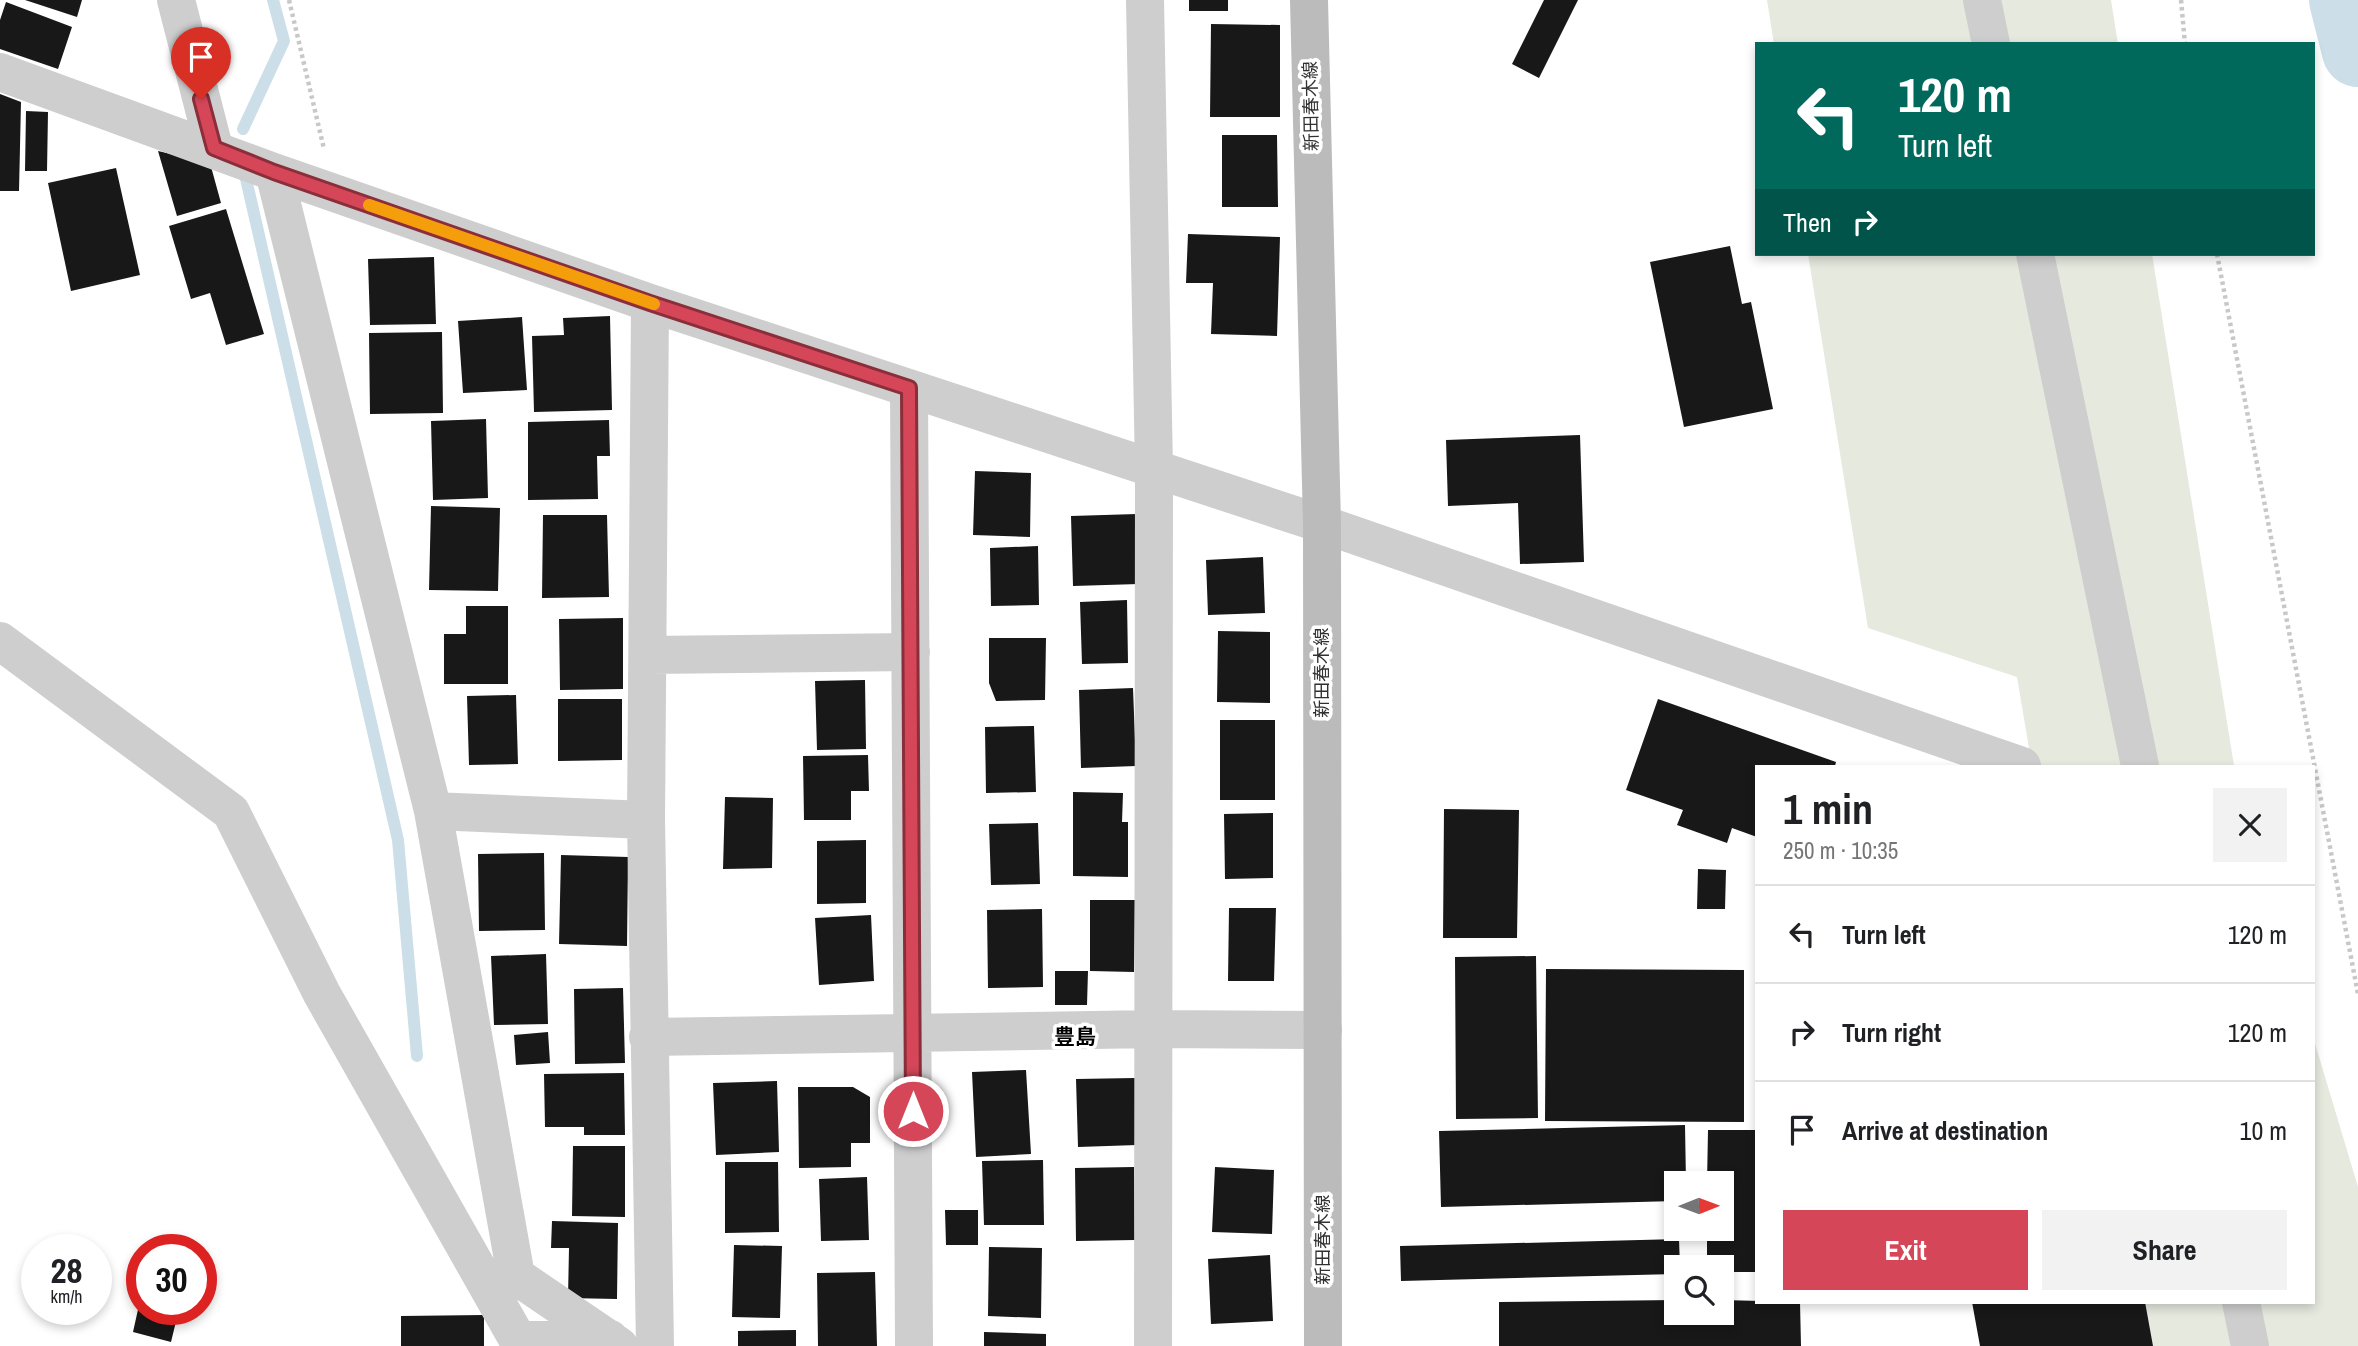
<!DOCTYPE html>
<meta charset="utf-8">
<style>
body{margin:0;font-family:"Archivo Narrow","Noto Sans JP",sans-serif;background:#f2f2f2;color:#202124;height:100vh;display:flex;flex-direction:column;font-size:26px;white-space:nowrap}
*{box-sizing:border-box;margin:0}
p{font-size:23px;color:#757577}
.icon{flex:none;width:38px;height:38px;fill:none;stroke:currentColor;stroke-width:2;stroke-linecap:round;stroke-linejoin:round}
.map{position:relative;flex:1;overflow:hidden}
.side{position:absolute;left:1755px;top:765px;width:560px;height:539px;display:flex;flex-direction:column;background:#fff;border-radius:0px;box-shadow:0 4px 10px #0003}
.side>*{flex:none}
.top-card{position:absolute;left:1755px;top:42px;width:560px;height:214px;border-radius:0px;box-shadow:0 4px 10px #0003;background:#00695c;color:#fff;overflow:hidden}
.needle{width:46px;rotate:89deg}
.controls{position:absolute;left:1664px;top:1171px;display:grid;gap:14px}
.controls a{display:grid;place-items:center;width:70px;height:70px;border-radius:0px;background:#fff;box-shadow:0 4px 10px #0003;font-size:35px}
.speed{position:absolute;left:21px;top:1234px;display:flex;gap:14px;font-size:35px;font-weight:700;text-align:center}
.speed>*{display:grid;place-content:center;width:91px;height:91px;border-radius:50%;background:#fff;box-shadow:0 4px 10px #0003;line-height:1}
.speed small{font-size:18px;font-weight:400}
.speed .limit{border:10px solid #d22;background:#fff;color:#111}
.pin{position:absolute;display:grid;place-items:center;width:60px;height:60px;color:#fff;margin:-72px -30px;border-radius:50% 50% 50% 0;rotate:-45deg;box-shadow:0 0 7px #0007}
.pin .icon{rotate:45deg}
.me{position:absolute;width:77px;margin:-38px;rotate:0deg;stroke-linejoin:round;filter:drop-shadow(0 0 5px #0008)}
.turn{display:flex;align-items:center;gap:24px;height:147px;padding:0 28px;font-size:32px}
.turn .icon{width:91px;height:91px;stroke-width:2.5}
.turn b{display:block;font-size:49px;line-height:60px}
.then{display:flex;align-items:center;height:66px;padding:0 28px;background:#0003;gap:14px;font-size:26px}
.round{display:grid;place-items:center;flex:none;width:74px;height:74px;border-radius:0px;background:#f2f2f2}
.summary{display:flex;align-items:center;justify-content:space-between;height:119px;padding:0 28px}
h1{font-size:42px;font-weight:700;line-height:52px}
.button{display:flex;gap:14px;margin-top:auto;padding:14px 28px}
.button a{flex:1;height:80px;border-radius:0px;background:#d54659;color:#fff;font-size:28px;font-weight:700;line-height:80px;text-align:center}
.button a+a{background:#f2f2f2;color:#202124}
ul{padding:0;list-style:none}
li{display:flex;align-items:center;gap:21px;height:98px;padding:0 28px;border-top:2px solid #e0e0e0}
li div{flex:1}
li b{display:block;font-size:26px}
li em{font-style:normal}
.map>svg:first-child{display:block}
</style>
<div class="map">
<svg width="2358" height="1346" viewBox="0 0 2358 1346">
<rect width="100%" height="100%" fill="#fff"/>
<!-- green -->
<path fill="#e5e9de" d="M1767 0H2111L2118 44H1774Z
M1808 254H2152L2234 766H2032L2017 677 1868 628Z
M2314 1040 2358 1187V1346H2132L2125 1302H2314Z"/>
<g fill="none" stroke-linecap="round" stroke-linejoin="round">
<!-- stream -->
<path stroke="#ccdfe8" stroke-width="12" d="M243 129 284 41 273 0
M246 179 398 840 417 1056"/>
<!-- river -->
<path stroke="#ccdfe8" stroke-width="72" d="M2345 0 2358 51"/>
</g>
<!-- building -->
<path fill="#181818" d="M25 0H82L77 17Z
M1189 0H1228V11H1189Z
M1544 0H1578L1539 78 1512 64Z
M6 2 72 27 58 69 0 49V20Z
M1211 24 1280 25V117H1210Z
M0 94 21 102 19 191H0Z
M26 111 48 112 47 171H25Z
M1222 135H1277L1278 207H1222Z
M158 151 210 163 221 203 177 216Z
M116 168 140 275 71 291 48 183Z
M226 209 264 334 226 345 210 293 191 299 169 226Z
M1188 234 1280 237 1277 336 1211 334 1213 283H1186Z
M1730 246 1742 304 1751 302 1773 409 1684 427 1650 262Z
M434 257 436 324 370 325 368 259Z
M610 316 612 410 534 412 532 336 564 335 563 318Z
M522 317 527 390 463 393 458 321Z
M442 332 443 413 370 414 369 333Z
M486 419 488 498 433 500 431 421Z
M609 420 610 456H597L598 499 528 500V422Z
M1580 435 1584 562 1520 564 1518 503 1448 506 1446 440Z
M975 471 1031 473 1030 537 973 535Z
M431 506 500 508 498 591 429 590Z
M1137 514 1139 584 1073 586 1071 516Z
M543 515H607L609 597 542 598Z
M1038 546 1039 605 991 606 990 548Z
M1263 557 1265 613 1208 615 1206 560Z
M1127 600 1128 663 1082 664 1080 602Z
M466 606H508V684H444V634H466Z
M623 618V689L560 690 559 619Z
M1218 631 1270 632V703L1217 702Z
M989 638H1046L1045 700 996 701 989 683Z
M865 680 866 749 817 750 815 681Z
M1133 688 1136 766 1081 768 1079 690Z
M516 695 518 764 469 765 467 696Z
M558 699H622V760L558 761Z
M1658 699 1836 762 1835 766H1757V837L1732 828 1727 843 1677 825 1683 810 1626 790Z
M1220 720H1275V800H1220Z
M1034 726 1036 792 986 793 985 727Z
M868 755 869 791H851V820H804L803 756Z
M1073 792 1123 793 1122 822H1128V877L1073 876Z
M725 797 773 798 772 868 723 869Z
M1444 809 1519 810 1517 938H1443Z
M1273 813V878L1225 879 1224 814Z
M1038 823 1040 884 991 885 989 824Z
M866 840V903L817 904V841Z
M544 853 545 930 479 931 478 854Z
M561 855 628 857 627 946 559 944Z
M1698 869 1726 870 1725 909H1697Z
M1090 900H1135L1134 972 1090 971Z
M1229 908H1276L1274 981H1228Z
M1042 909 1043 987 988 988 987 910Z
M871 915 874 981 819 985 815 918Z
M546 954 548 1024 494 1025 491 956Z
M1536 956 1538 1118 1456 1119 1455 957Z
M1546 969 1744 970V1122L1545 1121Z
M1055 971H1088L1087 1005H1055Z
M623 988 625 1063 575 1064 574 989Z
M548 1032 550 1063 516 1065 514 1035Z
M1026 1070 1031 1154 976 1157 972 1072Z
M624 1073 625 1135H584V1127H545L544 1074Z
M1135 1078 1137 1145 1078 1147 1076 1079Z
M777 1081 779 1152 716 1155 713 1083Z
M798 1087H853L870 1097V1143H851V1167L799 1168Z
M1685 1125 1686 1183H1676V1201L1441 1207 1439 1131Z
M1708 1130H1757V1272H1722V1267H1707V1228H1722V1183H1707Z
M573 1146H625V1217L572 1216Z
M1043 1160 1044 1225H984L982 1161Z
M725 1162H778L779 1232 725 1233Z
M1134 1167 1135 1240 1076 1241 1075 1168Z
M1215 1167 1274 1170 1272 1234 1212 1232Z
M867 1177 869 1240 821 1241 819 1179Z
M945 1210H978V1245H946Z
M552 1221 618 1223 617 1299 568 1298 569 1248H551Z
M1679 1239 1680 1267H1676V1274L1401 1281 1400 1246Z
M734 1245 782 1246 780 1318 732 1317Z
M989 1247 1042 1248 1041 1318 988 1316Z
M1270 1255 1273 1321 1211 1324 1208 1259Z
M875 1272 877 1346H818L817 1273Z
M141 1296 142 1309H179L171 1342 133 1332Z
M1676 1300V1312H1722V1300L1800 1302 1801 1346H1499V1302Z
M1972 1302H2145L2153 1346H1980Z
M484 1315V1346H401V1316Z
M796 1330V1346H738V1331Z
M984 1332 1046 1334V1346H984Z"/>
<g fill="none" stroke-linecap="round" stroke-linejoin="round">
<!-- path -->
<path stroke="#c8c8c8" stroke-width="4.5" stroke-dasharray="3.5 3.5" stroke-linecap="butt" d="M289 0 324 149
M2181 0 2185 44
M2217 254 2358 994"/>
<!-- minor -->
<path stroke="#cecece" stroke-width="38" d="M176 0 214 148
M1145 0 1154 469 1153 1346
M0 72 274 172 650 303 1322 524 2022 766
M274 172 433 811 516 1276 619 1346
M650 303 646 820 655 1346
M909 388 914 1346
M0 641 231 812 322 994 518 1340 610 1339
M648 655 911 652
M433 811 646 820
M648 1037 1154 1029 1323 1030"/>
<!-- tertiary -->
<path stroke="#cecece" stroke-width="38" d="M1982 0 1991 44
M2035 254 2140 766
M2241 1302 2250 1346"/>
<!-- secondary -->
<path stroke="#bbb" stroke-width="38" d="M1309 0 1322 524 1323 1346"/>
</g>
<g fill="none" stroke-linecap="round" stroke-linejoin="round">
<defs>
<path id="route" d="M201 99 214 148 274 172 650 303 909 388 913 1111"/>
</defs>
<!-- route casing -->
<use href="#route" stroke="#8a2e3a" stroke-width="18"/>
<!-- route -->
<use href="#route" stroke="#d54659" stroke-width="12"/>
<!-- slow -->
<path stroke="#f59e0b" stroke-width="12" d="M369 205 654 304"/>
</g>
<g text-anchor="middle" stroke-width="7" stroke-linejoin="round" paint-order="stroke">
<!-- street labels -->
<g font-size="18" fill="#313131" stroke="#fff">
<text transform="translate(1311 106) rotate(-91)" y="6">新田春木線</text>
<text transform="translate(1322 673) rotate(-90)" y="6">新田春木線</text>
<text transform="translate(1323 1240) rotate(-90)" y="6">新田春木線</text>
</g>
<!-- quarter labels -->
<g font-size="21" font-weight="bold" fill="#000" stroke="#fff">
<text x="1075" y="1044">豊島</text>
</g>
</g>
</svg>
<div class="controls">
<a><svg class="needle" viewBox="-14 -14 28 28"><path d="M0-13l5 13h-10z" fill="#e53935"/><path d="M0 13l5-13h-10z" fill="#757577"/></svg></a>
<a><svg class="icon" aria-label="search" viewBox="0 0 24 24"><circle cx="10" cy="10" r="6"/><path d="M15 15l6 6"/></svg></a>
</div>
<div class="speed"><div>28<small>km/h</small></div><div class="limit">30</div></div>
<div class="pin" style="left:201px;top:99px;background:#d93025"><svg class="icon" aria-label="arrive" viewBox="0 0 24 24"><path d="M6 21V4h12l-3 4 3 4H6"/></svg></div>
<svg class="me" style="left:913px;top:1111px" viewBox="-20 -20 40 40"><circle r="17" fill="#d54659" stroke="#fff" stroke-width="3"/><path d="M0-11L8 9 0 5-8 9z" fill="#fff"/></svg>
<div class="top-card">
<div class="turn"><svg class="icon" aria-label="left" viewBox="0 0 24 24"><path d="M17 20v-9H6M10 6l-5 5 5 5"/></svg><div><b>120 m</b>Turn left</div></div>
<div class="then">Then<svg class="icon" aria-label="right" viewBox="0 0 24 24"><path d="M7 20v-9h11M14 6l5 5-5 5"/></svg></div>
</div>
<section class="side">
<div class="summary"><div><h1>1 min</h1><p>250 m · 10:35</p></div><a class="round"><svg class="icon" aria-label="close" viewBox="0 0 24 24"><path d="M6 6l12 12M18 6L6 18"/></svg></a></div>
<ul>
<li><svg class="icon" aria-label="left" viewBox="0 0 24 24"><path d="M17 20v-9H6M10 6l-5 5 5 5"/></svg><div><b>Turn left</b></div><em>120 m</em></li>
<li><svg class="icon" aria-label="right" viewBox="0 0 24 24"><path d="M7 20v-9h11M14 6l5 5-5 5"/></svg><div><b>Turn right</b></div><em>120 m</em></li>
<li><svg class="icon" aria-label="arrive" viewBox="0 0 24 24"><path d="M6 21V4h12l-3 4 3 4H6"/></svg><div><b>Arrive at destination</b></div><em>10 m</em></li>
</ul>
<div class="button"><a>Exit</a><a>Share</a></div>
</section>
</div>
